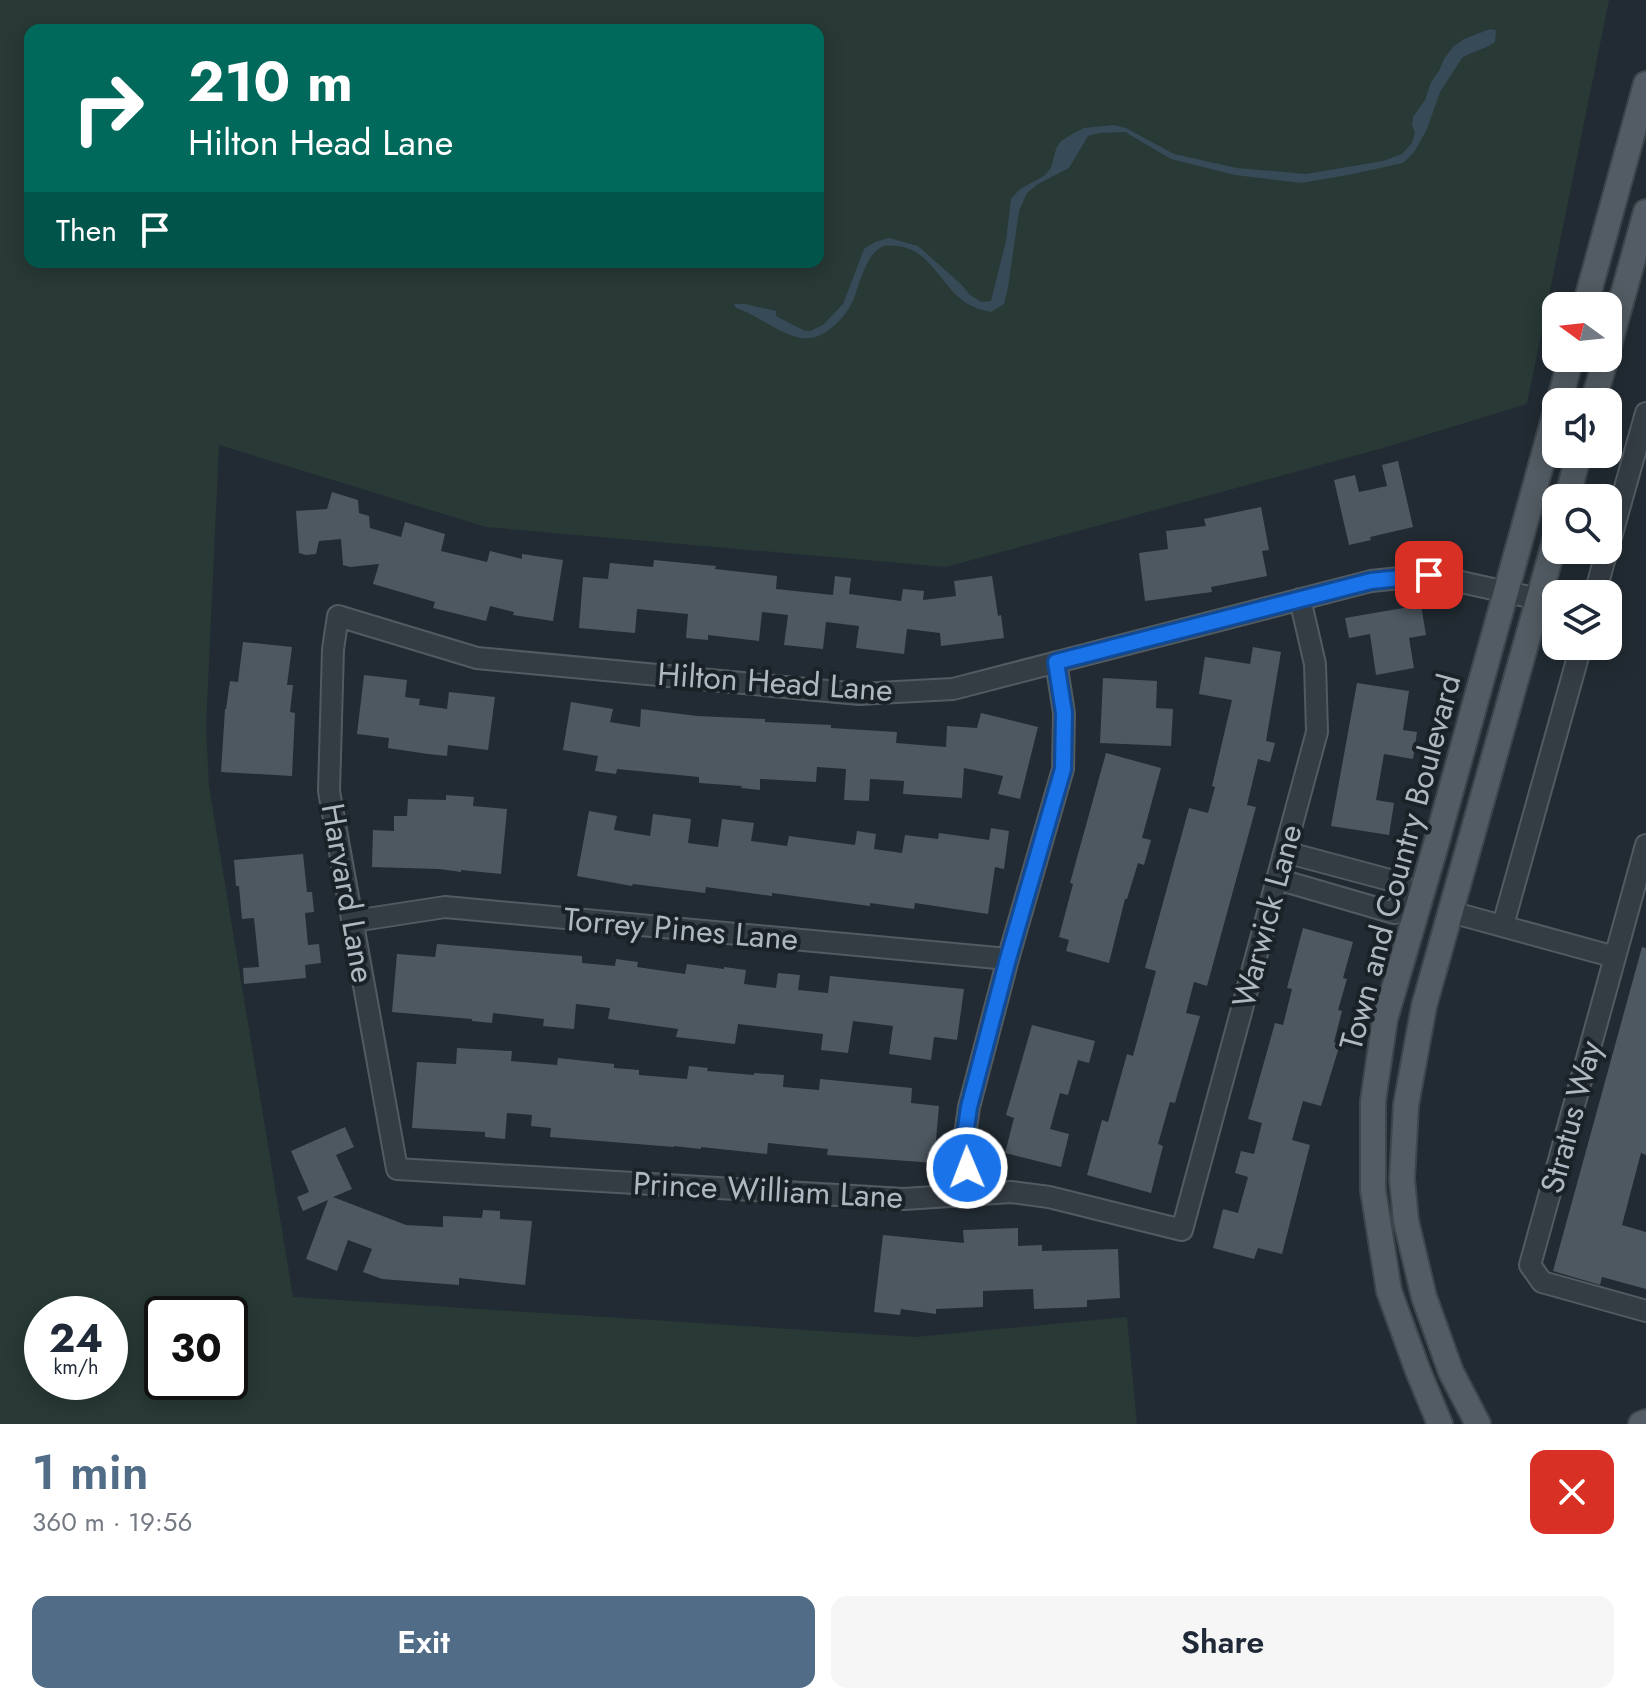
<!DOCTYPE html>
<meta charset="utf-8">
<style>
body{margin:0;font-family:Jost,sans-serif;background:#f6f6f7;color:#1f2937;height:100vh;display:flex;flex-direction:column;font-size:30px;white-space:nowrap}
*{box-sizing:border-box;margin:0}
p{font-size:26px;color:#747a83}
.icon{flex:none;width:44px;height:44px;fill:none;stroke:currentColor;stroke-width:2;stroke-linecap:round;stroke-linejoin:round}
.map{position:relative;height:1424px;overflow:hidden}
.panel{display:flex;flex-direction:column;background:#fff;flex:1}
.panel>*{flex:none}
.hud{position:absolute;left:24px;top:24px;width:800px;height:244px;border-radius:16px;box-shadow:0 4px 20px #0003;background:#00695c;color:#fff;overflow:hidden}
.needle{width:52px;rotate:285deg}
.fabs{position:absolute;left:1542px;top:292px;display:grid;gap:16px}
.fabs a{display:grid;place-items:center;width:80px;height:80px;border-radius:16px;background:#fff;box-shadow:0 4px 20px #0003;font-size:40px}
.speed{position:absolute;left:24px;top:1296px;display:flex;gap:16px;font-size:40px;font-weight:700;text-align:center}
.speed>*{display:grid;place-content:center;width:104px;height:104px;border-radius:50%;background:#fff;box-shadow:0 4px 20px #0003;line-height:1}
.speed small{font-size:20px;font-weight:400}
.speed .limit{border:4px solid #111;border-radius:12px;background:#fff;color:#111}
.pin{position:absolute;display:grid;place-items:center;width:68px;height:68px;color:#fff;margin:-34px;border-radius:16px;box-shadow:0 4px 12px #0006}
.me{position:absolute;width:88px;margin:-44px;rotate:359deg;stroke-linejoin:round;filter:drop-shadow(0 0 6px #0008)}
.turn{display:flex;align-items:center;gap:28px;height:168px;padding:0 32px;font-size:36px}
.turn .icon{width:104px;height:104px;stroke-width:2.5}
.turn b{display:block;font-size:56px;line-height:68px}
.then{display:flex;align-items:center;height:76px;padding:0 32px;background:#0003;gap:16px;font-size:30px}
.round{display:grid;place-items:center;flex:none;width:84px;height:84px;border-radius:16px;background:#f6f6f7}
.head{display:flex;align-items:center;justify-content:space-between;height:136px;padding:0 32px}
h1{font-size:48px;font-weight:600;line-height:60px;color:#506c87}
.action{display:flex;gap:16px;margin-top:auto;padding:16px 32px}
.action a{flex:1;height:92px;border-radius:16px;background:#506c87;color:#fff;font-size:32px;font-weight:600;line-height:92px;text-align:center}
.action a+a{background:#f6f6f7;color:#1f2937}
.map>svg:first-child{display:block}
</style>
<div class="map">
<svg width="1646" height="1424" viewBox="0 0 1646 1424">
<rect width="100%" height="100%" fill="#222b33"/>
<!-- green -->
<path fill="#283936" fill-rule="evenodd" d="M0 0H1609L1527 404 1383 448 946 567 486 527 219 445 206 727 209 786 293 1297 915 1337 1127 1317 1137 1424H0ZM30 30H818V262H30ZM42 1314H110V1382H42ZM162 1314H230V1382H162Z"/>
<!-- water -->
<path fill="#374a57" d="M1490 29 1496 30 1495 42C1484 50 1472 51 1462 58L1440 92 1427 129 1415 151 1403 163 1348 175 1301 183 1235 175 1171 159 1125 132 1100 133 1088 136 1069 168 1038 184 1027 193 1019 211 1008 288 1004 304 991 312C981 310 971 307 962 300 940 283 929 249 897 246 893 246 889 245 885 246 867 250 860 283 854 298 848 314 829 336 810 338 788 341 759 315 736 308L734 304H745L776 311V316L803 330 810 331 823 325 843 304 864 249 875 242 889 238 918 246 961 284 970 295 982 302 991 301 1006 241 1011 199 1020 189 1044 176 1051 168 1056 149 1060 142 1072 134 1084 128 1114 125 1126 128 1174 154 1237 168 1306 174 1383 161 1402 154 1412 143 1415 133 1412 125 1413 117 1425 100 1431 82 1439 71 1444 59 1453 47 1464 39Z"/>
<!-- building -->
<path fill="#4d5861" d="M1398 461 1413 527 1370 537 1371 540 1349 545 1334 480 1355 475 1359 492 1387 486 1382 465Z
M332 492 358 500 359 513 369 516 370 528 401 537 405 522 445 534 441 551 487 562 490 551 522 559V554L563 560 553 621 513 615 514 612 490 606 486 621 433 608 435 602 373 584 379 564 350 567 343 565 341 539 319 541 316 554 306 555 299 553 296 511 327 509Z
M1261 507 1269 550 1262 551 1267 576 1211 587 1212 592 1145 601 1139 553 1168 549 1166 531 1206 526 1204 519Z
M654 560 716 566 715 569 777 576 776 589 833 595 835 576 851 578 849 594 901 601 903 589 924 591 923 600 956 596 954 581 992 576 998 616 1001 615 1004 638 941 646 940 633 907 629 904 654 856 648 859 626 826 622 823 649 784 645 788 615 762 612 759 641 708 635V640L686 638 688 614 637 609 635 633 579 628 583 577 608 579 610 563 653 567Z
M1421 605 1426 635 1409 638 1414 668 1376 675 1370 634 1349 638 1345 618Z
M243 642 292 647 287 685H293L290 712 295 713 292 776 221 772 225 709H226L230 681 238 682Z
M1253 647 1281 652 1266 741 1275 743 1270 762 1258 759 1247 805 1256 807 1207 986 1194 982 1186 1013 1200 1016 1175 1103 1170 1102 1158 1144 1163 1146 1151 1193 1087 1175 1102 1120 1108 1122 1127 1054 1133 1056 1156 971 1145 968 1189 808 1208 813 1215 787 1212 786 1232 700 1199 694 1205 657 1250 664Z
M364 675 407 680 405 697 420 699 419 705 447 709 449 692 495 697 488 750 448 745 447 756 428 754 388 748 389 738 357 734Z
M1103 678 1157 681 1156 708 1173 709 1171 746 1100 743Z
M1357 683 1409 691 1403 730 1417 732 1413 759 1384 754 1376 800 1394 803 1389 835 1331 826Z
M571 702 613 709 610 722 640 727 641 709 697 716 765 719V722L831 725V728L897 732 896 743 946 747 947 726 977 728 981 713 1038 727 1020 799 998 794 1003 776 964 768 962 798 903 794 904 781 870 779 869 801 844 800 846 769 817 767 816 782 760 779V790L741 788 742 786 699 783V777L617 769 616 774 595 771 598 756 563 750Z
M1106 753 1161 768 1142 838 1151 840 1144 865 1138 863 1127 899H1125L1109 963 1066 951 1069 940 1059 937 1073 884 1070 883Z
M446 795 474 797 473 806 507 809 501 874 461 870V872L439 869 372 867 373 830 394 831V816H407L408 799 446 800Z
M589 811 617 816 614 830 650 836 653 814 691 819 688 843 718 847 722 819 754 823 751 841 787 846 789 836 855 845 857 831 876 834 874 849 902 853 905 835 938 839 939 833 989 840 991 828 1009 831 1004 869 995 867 988 914 915 903 914 909 870 903V906L772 893V896L706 887 705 893 633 884 632 886 577 876Z
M303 854 307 892H312L314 912 305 913 308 945 319 944 321 963 305 965 306 978 244 984 243 968 259 967 254 918 242 919 239 886H236L234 860Z
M1303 928 1353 942 1343 978 1347 979 1338 1010 1342 1011 1334 1042 1340 1044 1321 1106 1303 1101 1292 1140 1310 1145 1282 1254 1258 1248 1254 1259 1213 1248 1223 1209 1238 1213 1248 1177 1235 1173 1241 1151 1254 1154 1262 1123 1248 1119 1275 1023 1283 1025 1292 989 1287 988Z
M437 944 582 956V963L615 966 616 959 638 962 637 967 685 974 687 964 724 969V967L746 970 744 984 776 988 778 973 800 975 798 990 828 993 830 976 964 989 957 1040 934 1037 931 1060 889 1054 893 1026 853 1021 848 1053 821 1050 823 1034 738 1024 735 1044 676 1037 678 1029 608 1019 610 1008 576 1004 574 1029 543 1026 544 1019 493 1013 492 1023 472 1021V1019L392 1012 397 954 435 957Z
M1642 947 1646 948V1155L1641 1153 1622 1225 1646 1232V1289L1602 1277 1600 1285 1553 1271Z
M1032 1025 1095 1041 1089 1063 1078 1060 1068 1095 1060 1093 1050 1129 1069 1134 1061 1167 1005 1153 1014 1118 1006 1115Z
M457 1048 512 1051 511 1061 557 1065 558 1058 614 1064V1068L639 1070V1075L687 1079 689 1066 708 1068 707 1071 754 1075V1073L784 1075 783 1087 819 1090 820 1079 912 1088 911 1103 939 1106 934 1163 827 1155 828 1149 768 1143 767 1154 701 1147V1149L674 1146V1147L550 1137 551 1128 531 1126 532 1115 507 1113 505 1139 485 1137V1132L412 1128 417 1062 456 1064Z
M345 1127 354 1147 336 1155 352 1189 333 1197 406 1225 443 1227V1216L482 1218 483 1210 500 1211V1219L532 1221 525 1285 459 1278V1285L382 1279 363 1272 372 1249 348 1240 337 1271 306 1259 328 1200 303 1211 297 1197 309 1192 291 1151Z
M1018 1228V1246L1042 1245V1251L1118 1249 1120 1298 1087 1300V1307L1034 1309 1033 1289 983 1291V1307L936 1309V1314L901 1309 900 1315 874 1312 883 1235 964 1243 963 1230Z"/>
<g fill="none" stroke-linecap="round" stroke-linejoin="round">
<defs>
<path id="minor" d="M1608 548 1646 413
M1595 594 1607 550
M1300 599 1315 664 1317 732 1182 1230 1049 1197 1011 1192 904 1199 397 1169 329 791 333 649 338 616 477 658 859 694 953 689 1371 581 1429 575 1539 599
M1646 845 1530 1265 1542 1282 1646 1311
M1277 879 1394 913 1403 899 1401 883 1285 852
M1451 912 1615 957
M354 921 445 907 1008 959
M1503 925 1581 646
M969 1195 964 1142 969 1107 1008 959 1063 769 1064 713 1056 662"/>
<path id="major" d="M1585 306 1646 84
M1608 349 1646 212
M1559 402 1571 358
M1593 402 1606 358
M1567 498 1579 454
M1440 1424 1418 1371 1389 1291 1373 1190V1101L1385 1019 1435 848 1556 411
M1478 1424 1451 1372 1424 1297 1406 1221 1402 1179 1406 1105 1424 1006 1556 537
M1641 1424 1646 1422"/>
</defs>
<!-- minor casing -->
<use href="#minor" stroke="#525b61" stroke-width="24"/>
<!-- major casing -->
<use href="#major" stroke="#3e464d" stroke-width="28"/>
<!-- minor -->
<use href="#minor" stroke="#353d44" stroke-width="20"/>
<!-- major -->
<use href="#major" stroke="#535c64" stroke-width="24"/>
</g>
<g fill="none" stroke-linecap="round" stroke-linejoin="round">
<defs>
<path id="route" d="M967 1168 964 1142 969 1107 1008 959 1063 769 1064 713 1056 662 1371 581 1429 575"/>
</defs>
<!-- route casing -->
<use href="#route" stroke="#114b97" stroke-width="20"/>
<!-- route -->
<use href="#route" stroke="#1a73e8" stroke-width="14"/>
</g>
<g text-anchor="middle" stroke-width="8" stroke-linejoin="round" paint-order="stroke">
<!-- street labels -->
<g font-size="32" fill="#afb8c0" stroke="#1a2228">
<text transform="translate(775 682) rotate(4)" y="11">Hilton Head Lane</text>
<text transform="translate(1400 862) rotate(-75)" y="11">Town and Country Boulevard</text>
<text transform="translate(348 893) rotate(80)" y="11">Harvard Lane</text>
<text transform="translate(1267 916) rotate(-75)" y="11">Warwick Lane</text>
<text transform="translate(681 929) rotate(5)" y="11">Torrey Pines Lane</text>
<text transform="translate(1571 1117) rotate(-75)" y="11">Stratus Way</text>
<text transform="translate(768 1190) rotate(3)" y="11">Prince William Lane</text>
</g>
</g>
</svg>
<div class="fabs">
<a><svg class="needle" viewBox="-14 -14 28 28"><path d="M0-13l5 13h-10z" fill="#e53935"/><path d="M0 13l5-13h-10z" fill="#747a83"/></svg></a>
<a><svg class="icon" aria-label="sound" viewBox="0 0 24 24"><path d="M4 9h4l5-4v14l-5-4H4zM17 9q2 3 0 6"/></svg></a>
<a><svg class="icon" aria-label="search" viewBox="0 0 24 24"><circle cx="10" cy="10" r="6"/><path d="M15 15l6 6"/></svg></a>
<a><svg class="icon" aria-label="layers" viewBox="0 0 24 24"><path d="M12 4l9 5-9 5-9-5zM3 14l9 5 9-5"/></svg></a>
</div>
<div class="speed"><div>24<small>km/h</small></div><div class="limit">30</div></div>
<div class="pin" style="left:1429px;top:575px;background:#d93025"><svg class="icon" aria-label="arrive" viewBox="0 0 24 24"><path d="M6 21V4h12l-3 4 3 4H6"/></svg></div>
<svg class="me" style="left:967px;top:1168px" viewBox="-20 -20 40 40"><circle r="17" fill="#1a73e8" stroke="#fff" stroke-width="3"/><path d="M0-11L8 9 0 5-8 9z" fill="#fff"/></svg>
<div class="hud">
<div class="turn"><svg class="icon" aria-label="right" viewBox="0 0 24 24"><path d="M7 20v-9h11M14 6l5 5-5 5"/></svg><div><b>210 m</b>Hilton Head Lane</div></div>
<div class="then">Then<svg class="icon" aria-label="arrive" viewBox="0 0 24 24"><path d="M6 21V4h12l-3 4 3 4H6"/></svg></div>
</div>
</div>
<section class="panel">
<div class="head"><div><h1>1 min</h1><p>360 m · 19:56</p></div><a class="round" style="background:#d93025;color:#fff"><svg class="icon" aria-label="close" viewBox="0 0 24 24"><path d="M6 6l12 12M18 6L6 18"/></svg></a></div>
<div class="action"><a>Exit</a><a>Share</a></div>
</section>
